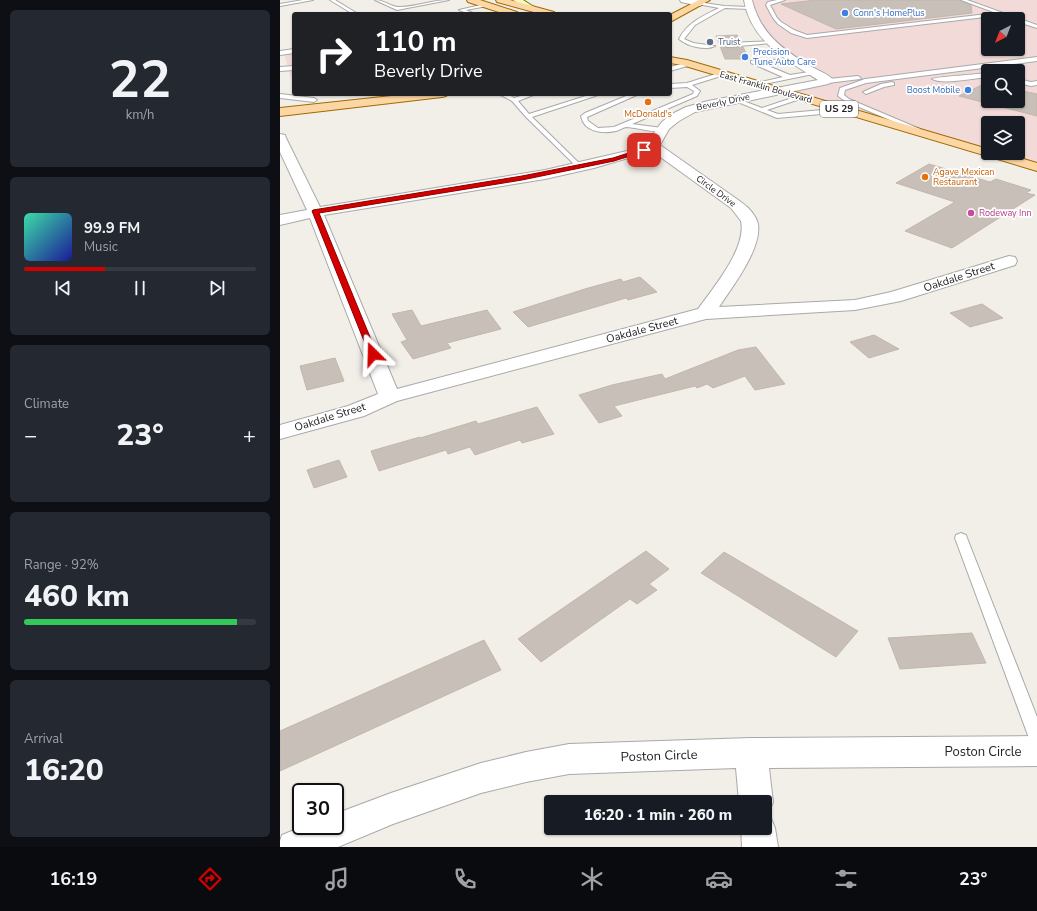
<!DOCTYPE html>
<meta charset="utf-8">
<style>
:root{--surface:#171b24;--page:#242831;--text:#f1f3f6;--muted:#9ea1a6;--line:#363941;--accent:#d40000}
body{margin:0;font-family:"Nunito Sans",sans-serif;background:var(--page);color:var(--text);height:100vh;display:flex;flex-direction:column;font-size:15px;white-space:nowrap}
*{box-sizing:border-box;margin:0}
p{font-size:13px;color:var(--muted)}
.icon{flex:none;width:22px;height:22px;fill:none;stroke:currentColor;stroke-width:2;stroke-linecap:round;stroke-linejoin:round}
.map{position:relative;flex:1;overflow:hidden}
.side{display:flex;flex-direction:column;gap:10px;padding:10px;background:#0d0f14;width:280px}
.side>*{flex:none}
.hud{position:absolute;left:12px;top:12px;width:380px;height:84px;border-radius:4px;box-shadow:0 1px 3px #0004;background:#202124;color:#fff;overflow:hidden}
.needle{width:26px;rotate:222deg}
.buttons{position:absolute;left:701px;top:12px;display:grid;gap:8px}
.buttons a{display:grid;place-items:center;width:44px;height:44px;border-radius:4px;background:var(--surface);box-shadow:0 1px 3px #0004;font-size:20px}
.speed{position:absolute;left:12px;top:783px;display:flex;gap:8px;font-size:20px;font-weight:700;text-align:center}
.speed>*{display:grid;place-content:center;width:52px;height:52px;border-radius:50%;background:var(--surface);box-shadow:0 1px 3px #0004;line-height:1}
.speed .limit{border:2px solid #111;border-radius:6px;background:#fff;color:#111}
.pin{position:absolute;display:grid;place-items:center;width:34px;height:34px;color:#fff;margin:-17px;border-radius:8px;box-shadow:0 2px 6px #0006}
.me{position:absolute;width:44px;margin:-22px;rotate:338deg;stroke-linejoin:round;filter:drop-shadow(0 0 3px #0008)}
.turn{display:flex;align-items:center;gap:14px;height:84px;padding:0 16px;font-size:18px}
.turn .icon{width:52px;height:52px;stroke-width:2.5}
.turn b{display:block;font-size:28px;line-height:34px}
.big{font-size:30px;font-weight:800;line-height:1.1}
.side .card{flex:1;display:flex;flex-direction:column;justify-content:center;gap:6px;min-width:0;padding:0 14px;border-radius:6px;background:var(--page)}
.side .dial{align-items:center;gap:0}
.dial b{font-size:52px;line-height:1}
.song{display:flex;align-items:center;gap:12px}
.cover{width:48px;height:48px;border-radius:6px;background:linear-gradient(135deg,hsl(160 70% 55%),hsl(240 70% 35%))}
.played{height:4px;border-radius:2px;background:linear-gradient(90deg,var(--accent) 35%,var(--line) 35%)}
.keys{display:flex;justify-content:space-around;direction:ltr}
.heat{display:flex;justify-content:space-between;align-items:center;font-size:22px;direction:ltr}
.charge{height:6px;border-radius:3px;background:linear-gradient(90deg,#34c759 92%,var(--line) 0)}
.trip{position:absolute;left:264px;top:795px;width:228px;height:40px;border-radius:4px;background:var(--surface);box-shadow:0 1px 3px #0004;font-weight:800;line-height:40px;text-align:center}
.dock{display:flex;height:64px;justify-content:space-around;align-items:center;background:#090b0e;color:var(--muted)}
.dock .icon{width:28px;height:28px}
.dock .current{color:var(--accent)}
.dock b{font-size:18px;color:var(--text)}
main{display:flex;flex:1;min-height:0}
.map>svg:first-child{display:block}
.commercial{fill:#f2dad9;fill-rule:evenodd}
.building{fill:#c7bfb8;stroke:#c4b6ab}
.lines{fill:none;stroke-linecap:round;stroke-linejoin:round}
.lane-casing{stroke:#a9a9a9;stroke-width:2}
.street-casing{stroke:#a9a9a9;stroke-width:2}
.secondary-casing{stroke:#707d05;stroke-width:2}
.primary-casing{stroke:#a06b00;stroke-width:2}
.lane{fill:#fff;fill-rule:evenodd}
.street{fill:#fff;fill-rule:evenodd}
.secondary{fill:#f7fabf;fill-rule:evenodd}
.primary{fill:#fcd6a4;fill-rule:evenodd}
.route{fill:#d40000;stroke:#8a0000}
.shop-dot{fill:#3f7fe0;stroke:#fff;stroke-width:1.5}
.service-dot{fill:#5c6f8a;stroke:#fff;stroke-width:1.5}
.food-dot{fill:#e8710a;stroke:#fff;stroke-width:1.5}
.hotel-dot{fill:#d1479c;stroke:#fff;stroke-width:1.5}
.labels{text-anchor:middle;dominant-baseline:central;stroke-width:3.5;stroke-linejoin:round;paint-order:stroke}
.far-shop-label{font-size:9px;fill:#366cbe;stroke:#fff;text-anchor:start}
.far-service-label{font-size:9px;fill:#4e5e75;stroke:#fff;text-anchor:start}
.far-street-label{font-size:9px;fill:#222;stroke:#fff}
.far-food-label{font-size:9px;fill:#c56008;stroke:#fff}
.far-hotel-label{font-size:9px;fill:#b23c85;stroke:#fff;text-anchor:start}
.shield{fill:#fff;stroke:#646464;stroke-width:1}
.shield-label{font-size:10px;font-weight:bold;fill:#222}
.street-label{font-size:11px;fill:#222;stroke:#fff}
.near-street-label{font-size:13px;fill:#222;stroke:#fff}
</style>
<main>
<section class="side">
<div class="card dial"><b>22</b><p>km/h</p></div>
<div class="card">
<div class="song"><i class="cover"></i><div><b>99.9 FM</b><p>Music</p></div></div>
<div class="played"></div>
<div class="keys"><svg class="icon" aria-label="previous" viewBox="0 0 24 24"><path d="M18 5L8 12l10 7zM5 5v14"/></svg><svg class="icon" aria-label="pause" viewBox="0 0 24 24"><path d="M8 5v14M16 5v14"/></svg><svg class="icon" aria-label="next" viewBox="0 0 24 24"><path d="M6 5l10 7-10 7zM19 5v14"/></svg></div>
</div>
<div class="card"><p>Climate</p>
<div class="heat"><a>−</a><b class="big">23°</b><a>+</a></div>
</div>
<div class="card"><p>Range · 92%</p><b class="big">460 km</b><div class="charge"></div></div>
<div class="card"><p>Arrival</p><b class="big">16:20</b></div>
</section>
<div class="map">
<svg width="757" height="847" viewBox="0 0 757 847">
<rect width="100%" height="100%" fill="#f2efe9"/>
<path class="commercial" d="M468,0H757V167L709,153H738V123H708V153L499,91L547,81L487,38ZM708,19H738V49H708ZM708,71H738V101H708Z
M14,53V88L4,54Z"/>
<path class="building" d="M536,0H680L691,5L692,13L556,29L501,4Z
M457,35L460,41L447,42L443,45L447,48L463,47L469,59H445L436,36Z
M708,82V101H738V90L757,94V116L679,96Z
M649,164L710,182L716,179L751,190L746,193L755,195L672,248L625,231L675,202L616,183Z
M360,277L377,292L348,300L346,298L248,327L233,312L308,288L341,279L343,282Z
M702,304L723,318L690,327L670,313Z
M132,310L141,326L207,310L221,329L167,343L171,348L133,359L121,342L127,340L112,314Z
M594,335L619,349L589,358L570,342Z
M476,347L505,384L475,390L465,376L433,388L427,384L417,388L415,386L334,406L342,416L319,423L299,395L332,385L382,374L385,379L458,350Z
M55,358L64,381L27,390L20,366Z
M257,407L274,434L242,443L240,440L195,455L190,447L168,454L166,450L99,471L91,451L140,437V438L196,421L198,424Z
M59,460L67,477L34,488L27,470Z
M366,551L389,569L369,584L377,590L357,604L350,599L261,662L238,639Z
M444,552L578,631L556,657L421,573Z
M692,633L706,663L620,669L608,638Z
M204,640L221,670L0,771V731Z"/>
<g class="lines">
<defs>
<path id="lane" d="M23,0H33L0,6V4Z
M50,0H55L78,14H73Z
M95,0C104,0 111,7 119,7C136,7 152,0 169,0L117,10Z
M497,0H505L490,5L497,18L501,22L514,30L527,35L716,13L681,0H687L757,25V28L738,22V19H732L722,15L527,38L511,33L498,24L493,18L486,5L488,2Z
M418,2L444,6L469,7L471,8L469,9L445,8L415,25L404,39L413,43L435,46C425,51 407,46 399,39C408,22 423,16 439,8L418,4Z
M205,4L207,6L186,10L195,14H189L179,10Z
M493,41L491,43L447,47L444,45L447,43Z
M14,49V53L0,55V51Z
M757,57V61L586,83L565,90L564,95L569,99L640,129V131L638,132L565,101L558,96L560,88L585,79Z
M514,59L516,60V62L481,63L510,75L535,71L538,73L475,86L472,84L503,77L471,63V61Z
M409,62L412,64L411,65L390,71V67Z
M14,66V70L0,71V67Z
M442,72L445,74L444,75L412,85L420,91L417,96L352,124L382,128L385,130L384,131C373,133 359,128 347,127C343,127 340,130 336,131C322,134 304,132 301,116L305,113L351,94H359L307,117L308,121L318,128L334,127L413,94L414,91L407,87L390,88V84L407,83Z
M708,73V77C695,78 662,85 652,79C655,77 700,74 708,73Z
M578,76L581,78L580,79L548,83L545,81L548,79Z
M738,79L751,82L757,81V85L751,86L738,83Z
M612,82L614,83V85L604,87L586,94L583,92L601,84Z
M0,94L34,98L37,100L34,102L0,98Z
M219,94H227L234,98L247,94H256L238,101L249,114L312,94H321L252,117L302,166V168H298L246,117L232,101Z
M521,95L523,96V98L487,110L498,114L564,108L567,110L564,112L497,118L453,100L458,99L482,108Z
M681,533L686,535L687,538L757,717V745L751,743L749,738L675,538L676,535Z"/>
<path id="street" d="M400,0H418L424,3L420,6L401,2Z
M464,0H472C480,33 502,49 530,66C537,70 549,74 554,81L548,84L415,112L399,121L389,129L380,145L461,202C468,207 476,215 478,224C482,249 452,287 439,307L575,300L611,292L729,256L735,257L737,261L735,265L621,301L575,310L426,319L117,401L84,416L0,439V425L68,406L98,394L30,218L0,225V215L27,210L0,152V134L5,135L6,138L40,207L265,170L347,151L367,143L381,123L390,115L406,107L428,101L538,80C505,59 471,41 464,0ZM372,151L451,208L461,221C467,248 433,288 418,309L117,389L44,215L265,179L314,168Z
M757,736V766L489,768L493,802L488,813L486,814L490,816L495,828L498,847H462L461,828H485V802H459L456,768L289,774L246,782L201,793L113,824L58,847H0V841L2,835L24,826H55V814L111,793L201,763L246,752L289,744L471,738Z"/>
<path id="secondary" d="M233,0H243L254,7L253,9H247Z"/>
<path id="primary" d="M187,0H200L237,12L239,14H225L188,2Z
M216,0H230L274,12L276,14H261L217,2Z
M419,0H430L390,22V15Z
M390,57L407,60L708,149V153H724L757,163V171L402,65L390,63Z
M130,94H168L166,96L162,97L0,116V108Z"/>
</defs>
<use href="#lane" class="lane-casing"/>
<use href="#street" class="street-casing"/>
<use href="#secondary" class="secondary-casing"/>
<use href="#primary" class="primary-casing"/>
<use href="#lane" class="lane"/>
<use href="#street" class="street"/>
<use href="#secondary" class="secondary"/>
<use href="#primary" class="primary"/>
</g>
<path class="route" d="M364,148H366V151L334,161L242,180L39,213L97,354L96,356H90L32,211L33,210L242,176L333,158Z"/>
<g class="shop-dot">
<circle cx="565" cy="13" r="4"/>
<circle cx="465" cy="57" r="4"/>
<circle cx="688" cy="90" r="4"/>
</g>
<circle class="service-dot" cx="430" cy="42" r="4"/>
<g class="food-dot">
<circle cx="368" cy="102" r="4"/>
<circle cx="645" cy="177" r="4"/>
</g>
<circle class="hotel-dot" cx="691" cy="213" r="4"/>
<g class="labels">
<g class="far-shop-label">
<text x="573" y="13">Conn's HomePlus</text>
<text x="473" y="52">Precision<tspan x="473" dy="10">Tune Auto Care</tspan></text>
<text x="680" y="90" text-anchor="end">Boost Mobile</text>
</g>
<g class="far-service-label">
<text x="438" y="42">Truist</text>
</g>
<g class="far-street-label">
<text transform="translate(486 87) rotate(16)">East Franklin Boulevard</text>
<text transform="translate(443 102) rotate(-12)">Beverly Drive</text>
<text transform="translate(436 191) rotate(36)">Circle Drive</text>
</g>
<g class="far-food-label">
<text x="368" y="114">McDonald's</text>
<text x="653" y="172" text-anchor="start">Agave Mexican<tspan x="653" dy="10">Restaurant</tspan></text>
</g>
<g class="far-hotel-label">
<text x="699" y="213">Rodeway Inn</text>
</g>
<rect class="shield" x="540" y="101" width="38" height="16" rx="3"/>
<g class="shield-label">
<text x="559" y="109">US 29</text>
</g>
<g class="street-label">
<text transform="translate(679 277) rotate(-18)">Oakdale Street</text>
<text transform="translate(362 330) rotate(-15)">Oakdale Street</text>
<text transform="translate(50 417) rotate(-17)">Oakdale Street</text>
</g>
<g class="near-street-label">
<text x="703" y="752">Poston Circle</text>
<text transform="translate(379 756) rotate(-2)">Poston Circle</text>
</g>
</g>
</svg>
<div class="buttons">
<a><svg class="needle" viewBox="-14 -14 28 28"><path d="M0-13l5 13h-10z" fill="#e53935"/><path d="M0 13l5-13h-10z" fill="#9ea1a6"/></svg></a>
<a><svg class="icon" aria-label="search" viewBox="0 0 24 24"><circle cx="10" cy="10" r="6"/><path d="M15 15l6 6"/></svg></a>
<a><svg class="icon" aria-label="layers" viewBox="0 0 24 24"><path d="M12 4l9 5-9 5-9-5zM3 14l9 5 9-5"/></svg></a>
</div>
<div class="speed"><div class="limit">30</div></div>
<div class="pin" style="left:364px;top:150px;background:#d93025"><svg class="icon" aria-label="arrive" viewBox="0 0 24 24"><path d="M6 21V4h12l-3 4 3 4H6"/></svg></div>
<svg class="me" style="left:93px;top:354px" viewBox="-20 -20 40 40"><path d="M0-17L14 15 0 8-14 15z" fill="#d40000" stroke="#fff" stroke-width="4"/></svg>
<div class="trip">16:20 · 1 min · 260 m</div>
<div class="hud">
<div class="turn"><svg class="icon" aria-label="right" viewBox="0 0 24 24"><path d="M7 20v-9h11M14 6l5 5-5 5"/></svg><div><b>110 m</b>Beverly Drive</div></div>
</div>
</div>
</main>
<nav class="dock">
<b>16:19</b>
<svg class="icon current" aria-label="directions" viewBox="0 0 24 24"><path d="M12 3l9 9-9 9-9-9zM9 14v-3h6M13 9l2 2-2 2"/></svg>
<svg class="icon" aria-label="music" viewBox="0 0 24 24"><path d="M9 18V5l10-2v13"/><circle cx="6" cy="18" r="3"/><circle cx="16" cy="16" r="3"/></svg>
<svg class="icon" aria-label="phone" viewBox="0 0 24 24"><path d="M5 4h4l2 5-3 2q2 4 5 5l2-3 5 2v4C11 20 4 13 5 4z"/></svg>
<svg class="icon" aria-label="climate" viewBox="0 0 24 24"><path d="M12 3v18M4 7l16 10M4 17L20 7"/></svg>
<svg class="icon" aria-label="car" viewBox="0 0 24 24"><path d="M5 17H2v-5l4-1 3-4h7l3 4 3 1v5h-3M9 17h6M6 11h13"/><circle cx="7" cy="17" r="2"/><circle cx="17" cy="17" r="2"/></svg>
<svg class="icon" aria-label="filters" viewBox="0 0 24 24"><path d="M4 7h16M4 17h16"/><circle cx="9" cy="7" r="2"/><circle cx="15" cy="17" r="2"/></svg>
<b>23°</b>
</nav>
